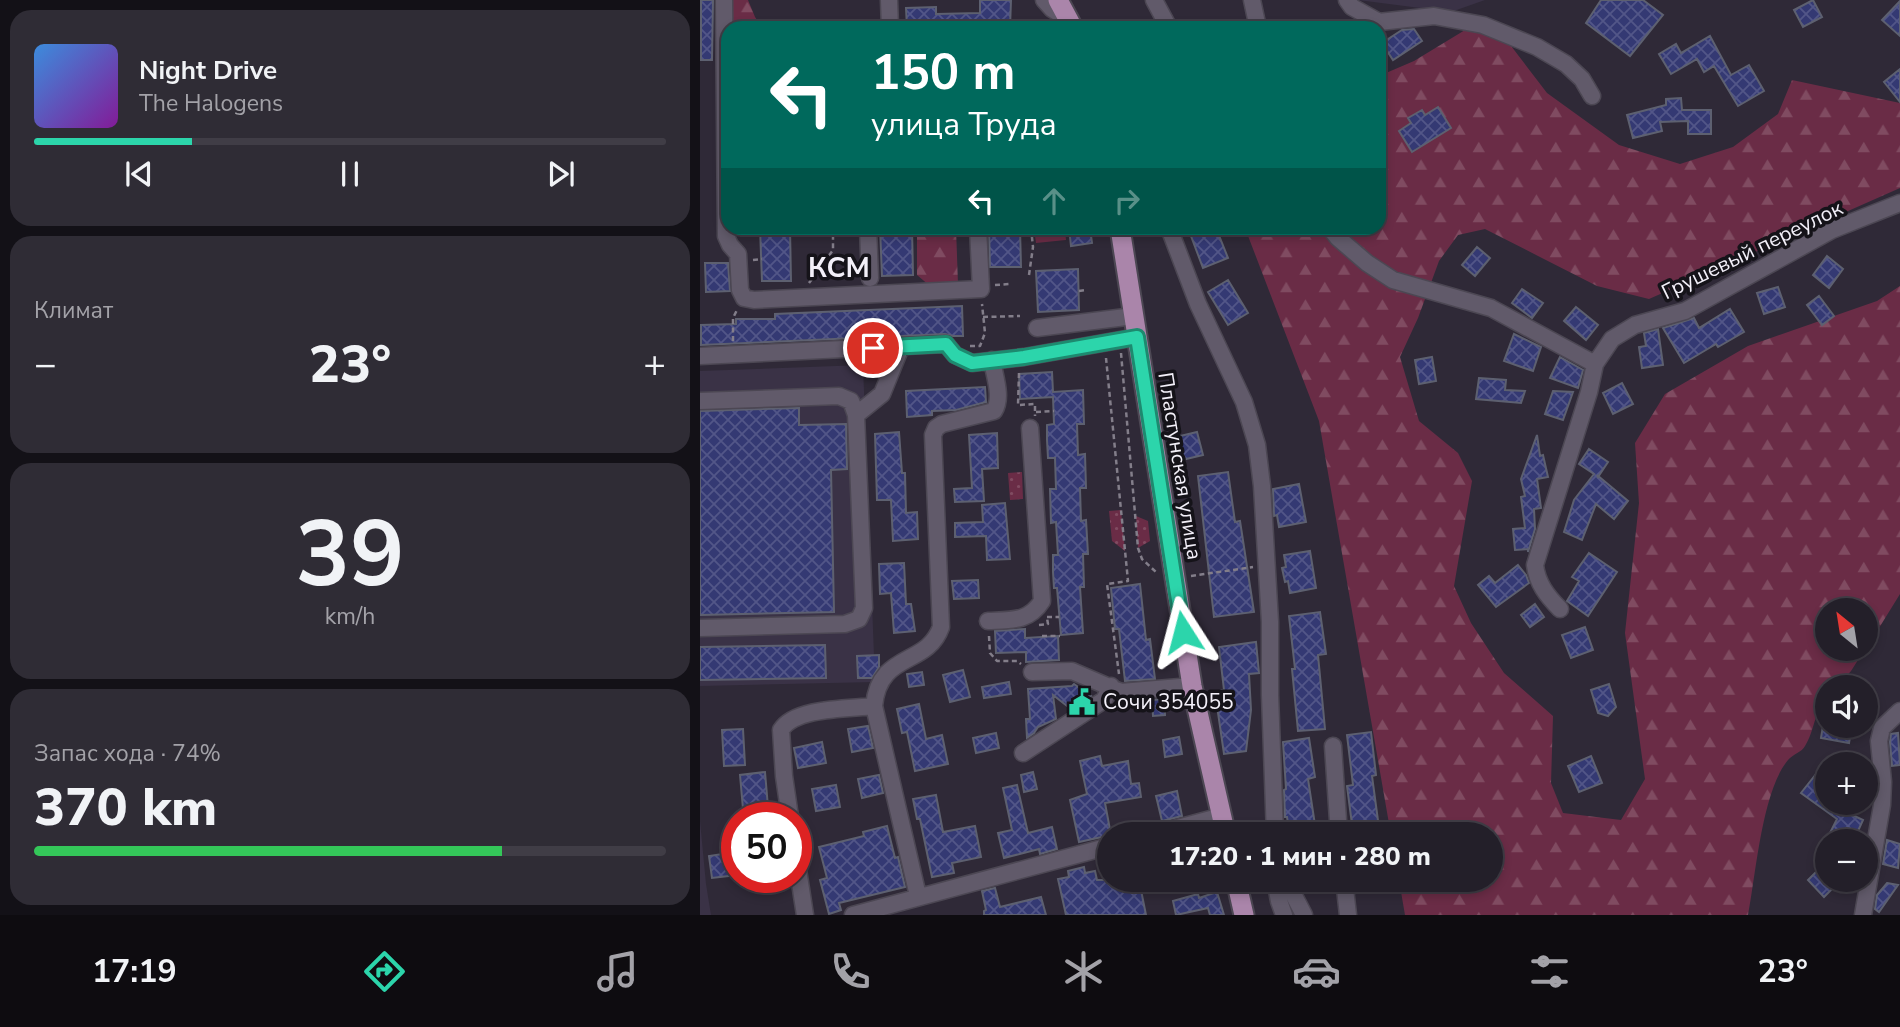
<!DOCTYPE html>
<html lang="ru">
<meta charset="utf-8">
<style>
:root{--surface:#231f29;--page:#2f2c35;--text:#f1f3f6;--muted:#a3a2a8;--line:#403d46;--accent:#2cd5ab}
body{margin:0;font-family:"Nunito Sans",sans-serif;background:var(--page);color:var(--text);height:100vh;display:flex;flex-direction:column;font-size:26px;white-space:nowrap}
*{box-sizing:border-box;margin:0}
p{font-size:23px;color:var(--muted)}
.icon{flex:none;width:38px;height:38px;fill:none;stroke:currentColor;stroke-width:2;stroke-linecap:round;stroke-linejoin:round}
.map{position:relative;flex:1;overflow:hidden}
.sheet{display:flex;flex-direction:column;gap:10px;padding:10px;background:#131117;width:700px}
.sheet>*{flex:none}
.top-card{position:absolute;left:21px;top:21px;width:665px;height:214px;border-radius:21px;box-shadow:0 4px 10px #0003,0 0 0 2px var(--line);background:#00695c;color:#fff;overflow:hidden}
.needle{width:46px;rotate:330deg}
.controls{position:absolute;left:1115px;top:598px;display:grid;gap:14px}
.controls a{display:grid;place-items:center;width:63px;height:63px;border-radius:50%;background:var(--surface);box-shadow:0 4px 10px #0003,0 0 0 2px var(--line);font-size:35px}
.speed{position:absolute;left:21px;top:802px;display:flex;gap:14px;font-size:35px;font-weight:700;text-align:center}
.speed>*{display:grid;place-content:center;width:91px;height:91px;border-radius:50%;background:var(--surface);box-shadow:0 4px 10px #0003,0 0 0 2px var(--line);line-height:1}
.speed .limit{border:10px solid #d22;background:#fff;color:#111}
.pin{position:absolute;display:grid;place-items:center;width:60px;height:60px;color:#fff;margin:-30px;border:4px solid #fff;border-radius:50%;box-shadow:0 2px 7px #0007}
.me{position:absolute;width:77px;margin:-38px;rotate:351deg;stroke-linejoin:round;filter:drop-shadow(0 0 5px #0008)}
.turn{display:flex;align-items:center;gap:24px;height:147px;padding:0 35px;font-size:32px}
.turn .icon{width:91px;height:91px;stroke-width:2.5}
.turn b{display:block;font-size:49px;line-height:60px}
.lanes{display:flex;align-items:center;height:66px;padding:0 35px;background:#0003;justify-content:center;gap:35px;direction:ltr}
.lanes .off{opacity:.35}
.big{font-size:52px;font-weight:800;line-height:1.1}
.sheet .card{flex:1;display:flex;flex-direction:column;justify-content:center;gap:10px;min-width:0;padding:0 24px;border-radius:21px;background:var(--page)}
.sheet .dial{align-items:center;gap:0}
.dial b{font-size:91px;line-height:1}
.song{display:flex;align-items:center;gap:21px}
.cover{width:84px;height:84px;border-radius:10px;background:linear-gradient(135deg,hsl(210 70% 55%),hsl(290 70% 35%))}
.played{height:7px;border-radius:4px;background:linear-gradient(90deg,var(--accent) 25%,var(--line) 25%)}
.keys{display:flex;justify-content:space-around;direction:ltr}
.heat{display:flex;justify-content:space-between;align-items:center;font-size:38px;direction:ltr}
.charge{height:10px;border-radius:5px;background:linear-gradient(90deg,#34c759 74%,var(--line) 0)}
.trip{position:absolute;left:397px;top:822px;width:406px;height:70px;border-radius:35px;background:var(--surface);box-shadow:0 4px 10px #0003,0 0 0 2px var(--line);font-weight:800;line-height:70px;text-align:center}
.tab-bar{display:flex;height:112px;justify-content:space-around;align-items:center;background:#0e0c10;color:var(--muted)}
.tab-bar .icon{width:49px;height:49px}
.tab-bar .current{color:var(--accent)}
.tab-bar b{font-size:32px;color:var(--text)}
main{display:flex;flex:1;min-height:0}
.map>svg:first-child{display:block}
.built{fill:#3a3246}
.green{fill:#6a2c46}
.forest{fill:url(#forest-firs)}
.park{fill:url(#park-dots)}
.building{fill:url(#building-cross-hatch);stroke:#5d6070;stroke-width:2}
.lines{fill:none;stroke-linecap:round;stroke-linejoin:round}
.minor-casing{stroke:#4c4753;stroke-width:19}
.major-casing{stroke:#4c4753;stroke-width:23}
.path{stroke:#837e8a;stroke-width:2.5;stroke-dasharray:5 3.5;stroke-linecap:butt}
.minor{stroke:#615a6a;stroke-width:16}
.major{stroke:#aa85aa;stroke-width:19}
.route-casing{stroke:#1d8a6f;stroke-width:18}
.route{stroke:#2cd5ab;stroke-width:12}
.labels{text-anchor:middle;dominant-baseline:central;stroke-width:7;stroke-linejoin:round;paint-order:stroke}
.street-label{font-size:21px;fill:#f3f0f9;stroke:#151319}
.poi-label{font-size:21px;fill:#f3f0f9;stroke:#151319;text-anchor:start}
.district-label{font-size:28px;font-weight:bold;fill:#f3f0f9;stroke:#151319}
</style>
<main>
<section class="sheet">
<div class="card">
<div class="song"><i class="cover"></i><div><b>Night Drive</b><p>The Halogens</p></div></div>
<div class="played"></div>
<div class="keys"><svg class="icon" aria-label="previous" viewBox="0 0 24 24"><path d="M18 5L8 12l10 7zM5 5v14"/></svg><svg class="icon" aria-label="pause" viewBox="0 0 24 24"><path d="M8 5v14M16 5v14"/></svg><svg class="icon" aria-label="next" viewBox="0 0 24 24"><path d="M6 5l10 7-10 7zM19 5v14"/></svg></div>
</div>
<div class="card"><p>Климат</p>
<div class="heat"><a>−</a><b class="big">23°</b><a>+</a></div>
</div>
<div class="card dial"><b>39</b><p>km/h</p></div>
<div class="card"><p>Запас хода · 74%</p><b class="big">370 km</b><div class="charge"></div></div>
</section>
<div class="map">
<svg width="1200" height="915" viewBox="0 0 1200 915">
<defs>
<pattern id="forest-firs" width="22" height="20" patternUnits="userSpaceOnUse" patternTransform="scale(1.75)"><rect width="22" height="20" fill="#6a2c46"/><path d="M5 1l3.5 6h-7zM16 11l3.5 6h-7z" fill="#804b61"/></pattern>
<pattern id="park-dots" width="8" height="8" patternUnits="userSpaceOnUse" patternTransform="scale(1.75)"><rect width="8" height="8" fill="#6a2c46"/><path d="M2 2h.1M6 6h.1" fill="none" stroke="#804b61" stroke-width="1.8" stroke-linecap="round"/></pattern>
<pattern id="building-cross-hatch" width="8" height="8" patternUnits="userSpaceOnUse" patternTransform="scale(1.75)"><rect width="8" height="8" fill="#343973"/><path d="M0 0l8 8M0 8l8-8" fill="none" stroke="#525688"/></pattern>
</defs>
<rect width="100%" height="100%" fill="#2f2937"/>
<path class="built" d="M658,0H785L751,12Z
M163,365L175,682L0,686V371Z
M0,821L6,884L11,915H0Z"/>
<path class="green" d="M334,228H365L366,240L336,243Z"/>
<path class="forest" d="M29,0H48L55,17L62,28H31Z
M770,27L805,38L847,93L919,145L980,164L1033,147L1078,114L1092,80L1200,103V188L949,299L897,286L785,229L758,235L739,261L718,318L700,357L719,421L758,453L772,481L754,586L771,623L804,673L853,716L851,783L863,813L921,820L945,779L925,633L939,503L935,443L965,394L1048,346L1177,301L1200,286V594L1166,649V611H1127V649H1165L1151,671L1136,688H1127V698C1113,714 1115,730 1105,746C1102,752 1093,754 1088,760C1062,791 1056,874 1048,915H705L699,880H791V835H691L619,421L545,228H679V76L714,61Z
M217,228H256L258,284L230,286L217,275Z"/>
<path class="park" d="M322,472L323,499L310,500L308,473Z
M421,510L425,551L412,541L409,511Z
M436,516L448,521L450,541L438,548Z"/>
<path class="building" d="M1,0H13L12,60H1Z
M280,0H311L310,28H207L206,8L236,7V14L280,13Z
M901,0H943L963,15L930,56L886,23Z
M1113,0L1122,17L1103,27L1094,10Z
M1200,1V36L1182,20Z
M714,29L722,41L693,60L682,43L702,30Z
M1010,36L1031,75L1049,65L1064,91L1038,106L1014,66L1004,72L997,59L971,74L959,54L976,44L981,53Z
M1200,69V102L1184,82Z
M981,98L982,110H1011V134H988V121L960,122L962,131L933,138L927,115L966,105V99Z
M738,107L751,128L712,152L699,131L711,123L708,118L722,110L725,115Z
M60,228H90L91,281H62Z
M180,228H212L213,275L182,276Z
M289,228H320L321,267H290Z
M369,228H390L392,243L371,246Z
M488,228H516L528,258L503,268Z
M777,247L790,258L775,276L762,265Z
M1127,256L1143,269L1129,288L1113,275Z
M5,263H28L30,291L6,292Z
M378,269L379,310L338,312L336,271Z
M528,280L548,313L528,325L508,292Z
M1078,287L1085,307L1064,314L1057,293Z
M822,289L843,303L832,318L812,303Z
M1119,296L1134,316L1122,325L1107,305Z
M262,306L263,336H253L245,334L1,345V325L36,324V319H75V314Z
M876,307L898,325L886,340L864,321Z
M1030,309L1044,332L1018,347L1016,344L984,363L963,328L994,318L999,328Z
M958,329L963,365L942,368L939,347L946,346L944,333Z
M814,334L841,347L833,371L804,361Z
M732,357L736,381L719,384L715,360Z
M860,357L883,370L878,388L850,378Z
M352,372L353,392L383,390L384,424H377L378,455L385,454L386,488H380L381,521L386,520L388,554H383L384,587H380L383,633L361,635L357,588H354L353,572V555H358L356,522L351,523L350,489H356L355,458H348L347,440V425L354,424L353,397L320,399L319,374Z
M779,378L806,380L805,390L825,391L821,403L776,399Z
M922,383L933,404L913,414L903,393Z
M285,387L286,402L256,410L232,411V415L207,417L206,391Z
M853,391L873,392L863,420L845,414Z
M99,408V425L146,424L147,469L131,470L134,612L0,615V411Z
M199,432L202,473H205L206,513L217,512L218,539L193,541L191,500H177L175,434Z
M497,432L503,455L482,460L476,437Z
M297,433L298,468L282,469L284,501L255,502L254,489L272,488L269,435Z
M837,435L840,456L843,455L848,477L837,479L841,508L834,509L835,529L828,552V549L815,550L813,529L825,528L821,497L825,496L821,479Z
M889,449L908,462L898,477L897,475L928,501L914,519L896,504L882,540L864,532L874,500L894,474L879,464Z
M528,472L535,522L540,521L554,612L514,617L498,476Z
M599,484L606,522L579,527L577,515L574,516L573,489Z
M305,503L310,559L287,560L286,536L255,537V523L283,522L282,505Z
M610,551L616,588L590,593L588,581L585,582L582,568L586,567L584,555Z
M889,553L917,572L888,616L867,601L879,581L872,577Z
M204,563L206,604H211L215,631L194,633L191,593L180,594L179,564Z
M818,565L826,575L829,583L796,607L778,585L789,576L795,583Z
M278,580L279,598L254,599L252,581Z
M440,584L446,640L450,639L455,679L425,681L419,629H415L411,588Z
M835,604L844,617L830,627L821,615Z
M620,612L626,654L618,655L625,729L598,731L592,669H595L589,616Z
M885,627L893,650L871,658L862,635Z
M325,629V638L358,636L359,660L326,662V652L296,653L295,631Z
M556,642L559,673L549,674L551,710L546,751L524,754L515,692L524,690L519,647Z
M125,645L126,678L0,680V647Z
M179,655V667L172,678H158L157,656Z
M263,670L270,697L250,702L243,675Z
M222,672L224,685L209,687L207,674Z
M309,682L311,694L284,698L282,687Z
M374,684L391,696L371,709L353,695L356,719L338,727L334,733L327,738L326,719H330L328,689L372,686Z
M909,684L916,707L908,716L898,713L891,690Z
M464,699L465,715L453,716L452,700Z
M219,704L226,739L242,735L248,764L215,771L207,732L202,733L197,709Z
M168,726L173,748L152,752L148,729Z
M1123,726H1146L1145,731L1151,732L1149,743L1121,738Z
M43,729L45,765L24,766L22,730Z
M671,732L676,775L672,776L679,828L653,832L647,786L653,785L647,735Z
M296,733L299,748L276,753L273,738Z
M1198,733L1200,765L1192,766L1190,742L1191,734Z
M479,737L482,754L465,757L463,740Z
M609,738L615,777L608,779L615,825L589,829L587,817H585L584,790L586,789L583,742Z
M122,742L126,763L98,768L94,748Z
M400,756L402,766L428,761L431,784L439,783L441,797L405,803L411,835L379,842L370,800L387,794L380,761Z
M891,756L902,783L879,792L868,766Z
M65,772L68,807L43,809L40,775Z
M333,772L337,789L324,792L321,775Z
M1116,774L1127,782V803L1163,820L1153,842H1145L1129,835L1137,819L1101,793Z
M179,775L183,793L162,798L158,779Z
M136,785L140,807L116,811L112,789Z
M317,785L328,833L352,827L357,849L340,854L339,849L304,858L298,833L312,830L303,788Z
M477,791L482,816L462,821L456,796Z
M236,795L243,832L275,826L281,857L252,863L254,873L232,877L220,819H217L213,799Z
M187,826L195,858L198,857L205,887L139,903L141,910L129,914L120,880L127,878L119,847L164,836L163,832Z
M1187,840L1200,844L1198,868L1183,864Z
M36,852L37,875L12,878L9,856Z
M1127,861V880H1141L1124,897L1108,880Z
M384,867L385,873L395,871L397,880H439L446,915H366L358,879L369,877L368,871Z
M655,880H689V884L656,893Z
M1187,883L1198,885L1179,912L1175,909L1177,895Z
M295,888L300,907L341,897L346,915H284V911L286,910L282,891Z
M517,892L524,915H510L508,908L476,915L473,901L498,894L499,898Z"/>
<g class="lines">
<defs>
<path id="minor" d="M24,0L26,236L30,245L38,254L40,290L44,298L54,300L281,289L278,228
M189,0L190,28
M344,0L352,9L368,19
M454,0L469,28
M552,0L558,28
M647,0L652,7L679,22L734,16L783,25L837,47L866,64L882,79L892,96
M168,228L170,278
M469,228L498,304L544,402L557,445L562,486L570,622V695L575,835
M630,228L638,238L667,263L693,280L791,308L895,364
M337,328L434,316
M0,356L246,344L255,355L272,363L324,357L437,337
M0,401L139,396L151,401L156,415L164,608L159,619L145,624L0,628
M156,415L182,394L201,347
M860,609C847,596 837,583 835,565L889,392L895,364L912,339L935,325L985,311L1132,230L1200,203
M288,621C311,620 329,622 342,601L330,428
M332,672L372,671L421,692L492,686
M633,746L639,835
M323,753L404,700L411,686
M90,817L84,776L81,730C95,707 149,709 174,706
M452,835L522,816
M96,857L105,915
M575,880L579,901L584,915
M586,880L604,915
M644,880L648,915
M218,896L174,706C179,651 227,667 241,627L233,435L236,428L242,424L294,411C303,397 294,375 292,360
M153,915L410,846
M1163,915L1182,805L1183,782L1179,741L1182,728L1200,711"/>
<path id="major" d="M358,0L373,28
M420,228L492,686L526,835
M536,880L544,915"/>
</defs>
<use href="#minor" class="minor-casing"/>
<use href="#major" class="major-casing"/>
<path class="path" d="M40,235H60
M53,260L62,259
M329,275L333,247L331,228
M109,283L133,250V228
M295,285L309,284
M379,291L386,290
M283,317L320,316
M33,341V318L37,310
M270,346H280L285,333L282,304
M421,353L438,548L442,559L457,573
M406,358L428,581L407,584L419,674
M319,373L318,405L335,404V416
M336,412L354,411
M491,576L553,567
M347,617H359
M339,625L348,624L347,618
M289,636L290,653L297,661H317L321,664
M342,636H360"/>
<use href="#minor" class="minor"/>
<use href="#major" class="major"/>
</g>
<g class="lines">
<defs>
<path id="route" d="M173,348L246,344L255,355L272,363L324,357L437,337L483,632"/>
</defs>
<use href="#route" class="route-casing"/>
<use href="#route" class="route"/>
</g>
<defs>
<symbol id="civic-bare" viewBox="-9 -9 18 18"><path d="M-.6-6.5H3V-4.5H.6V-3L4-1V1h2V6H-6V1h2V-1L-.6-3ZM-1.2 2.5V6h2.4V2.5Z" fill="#2cd5ab" stroke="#151319" stroke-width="2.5" paint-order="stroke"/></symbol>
</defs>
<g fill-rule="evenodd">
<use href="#civic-bare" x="363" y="683" width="38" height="38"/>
</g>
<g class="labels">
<g class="street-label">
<text transform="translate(1052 250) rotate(-26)">Грушевый переулок</text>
<text transform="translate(480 466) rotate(81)">Пластунская улица</text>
</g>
<g class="poi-label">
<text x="403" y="702">Сочи 354055</text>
</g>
<g class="district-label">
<text x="139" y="268">КСМ</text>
</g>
</g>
</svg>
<div class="controls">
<a><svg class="needle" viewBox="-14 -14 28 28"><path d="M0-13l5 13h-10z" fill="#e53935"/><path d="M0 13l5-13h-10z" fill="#a3a2a8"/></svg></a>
<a><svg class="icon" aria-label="sound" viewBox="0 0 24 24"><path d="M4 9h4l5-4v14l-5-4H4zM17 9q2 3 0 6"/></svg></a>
<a>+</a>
<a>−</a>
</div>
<div class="speed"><div class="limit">50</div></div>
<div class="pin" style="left:173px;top:348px;background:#d93025"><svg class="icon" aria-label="arrive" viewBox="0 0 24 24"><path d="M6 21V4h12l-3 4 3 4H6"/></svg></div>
<svg class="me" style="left:483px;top:632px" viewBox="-20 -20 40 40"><path d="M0-17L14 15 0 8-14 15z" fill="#2cd5ab" stroke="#fff" stroke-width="4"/></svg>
<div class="trip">17:20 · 1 мин · 280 m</div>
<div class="top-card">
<div class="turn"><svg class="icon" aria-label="left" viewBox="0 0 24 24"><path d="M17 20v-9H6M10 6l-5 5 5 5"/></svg><div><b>150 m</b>улица Труда</div></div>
<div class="lanes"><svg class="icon" aria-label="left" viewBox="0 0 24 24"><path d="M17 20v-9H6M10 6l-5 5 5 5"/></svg><svg class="icon off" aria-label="ahead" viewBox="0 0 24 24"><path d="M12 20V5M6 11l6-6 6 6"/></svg><svg class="icon off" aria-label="right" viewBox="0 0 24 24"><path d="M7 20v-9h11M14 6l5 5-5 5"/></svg></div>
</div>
</div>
</main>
<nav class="tab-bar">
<b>17:19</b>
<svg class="icon current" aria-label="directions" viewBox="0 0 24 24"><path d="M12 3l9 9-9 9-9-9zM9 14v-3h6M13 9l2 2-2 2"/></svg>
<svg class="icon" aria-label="music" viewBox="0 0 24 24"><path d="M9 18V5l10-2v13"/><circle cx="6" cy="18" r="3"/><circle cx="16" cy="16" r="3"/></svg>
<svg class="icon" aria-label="phone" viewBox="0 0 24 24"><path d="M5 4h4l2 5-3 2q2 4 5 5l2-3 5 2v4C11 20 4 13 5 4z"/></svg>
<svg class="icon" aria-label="climate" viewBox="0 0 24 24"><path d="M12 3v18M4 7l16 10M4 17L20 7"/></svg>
<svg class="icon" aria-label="car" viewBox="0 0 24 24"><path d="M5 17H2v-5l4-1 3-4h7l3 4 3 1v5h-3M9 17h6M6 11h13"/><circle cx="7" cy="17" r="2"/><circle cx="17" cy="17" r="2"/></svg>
<svg class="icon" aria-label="filters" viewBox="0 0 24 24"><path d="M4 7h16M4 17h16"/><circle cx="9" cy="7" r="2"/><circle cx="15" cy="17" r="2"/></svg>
<b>23°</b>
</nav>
